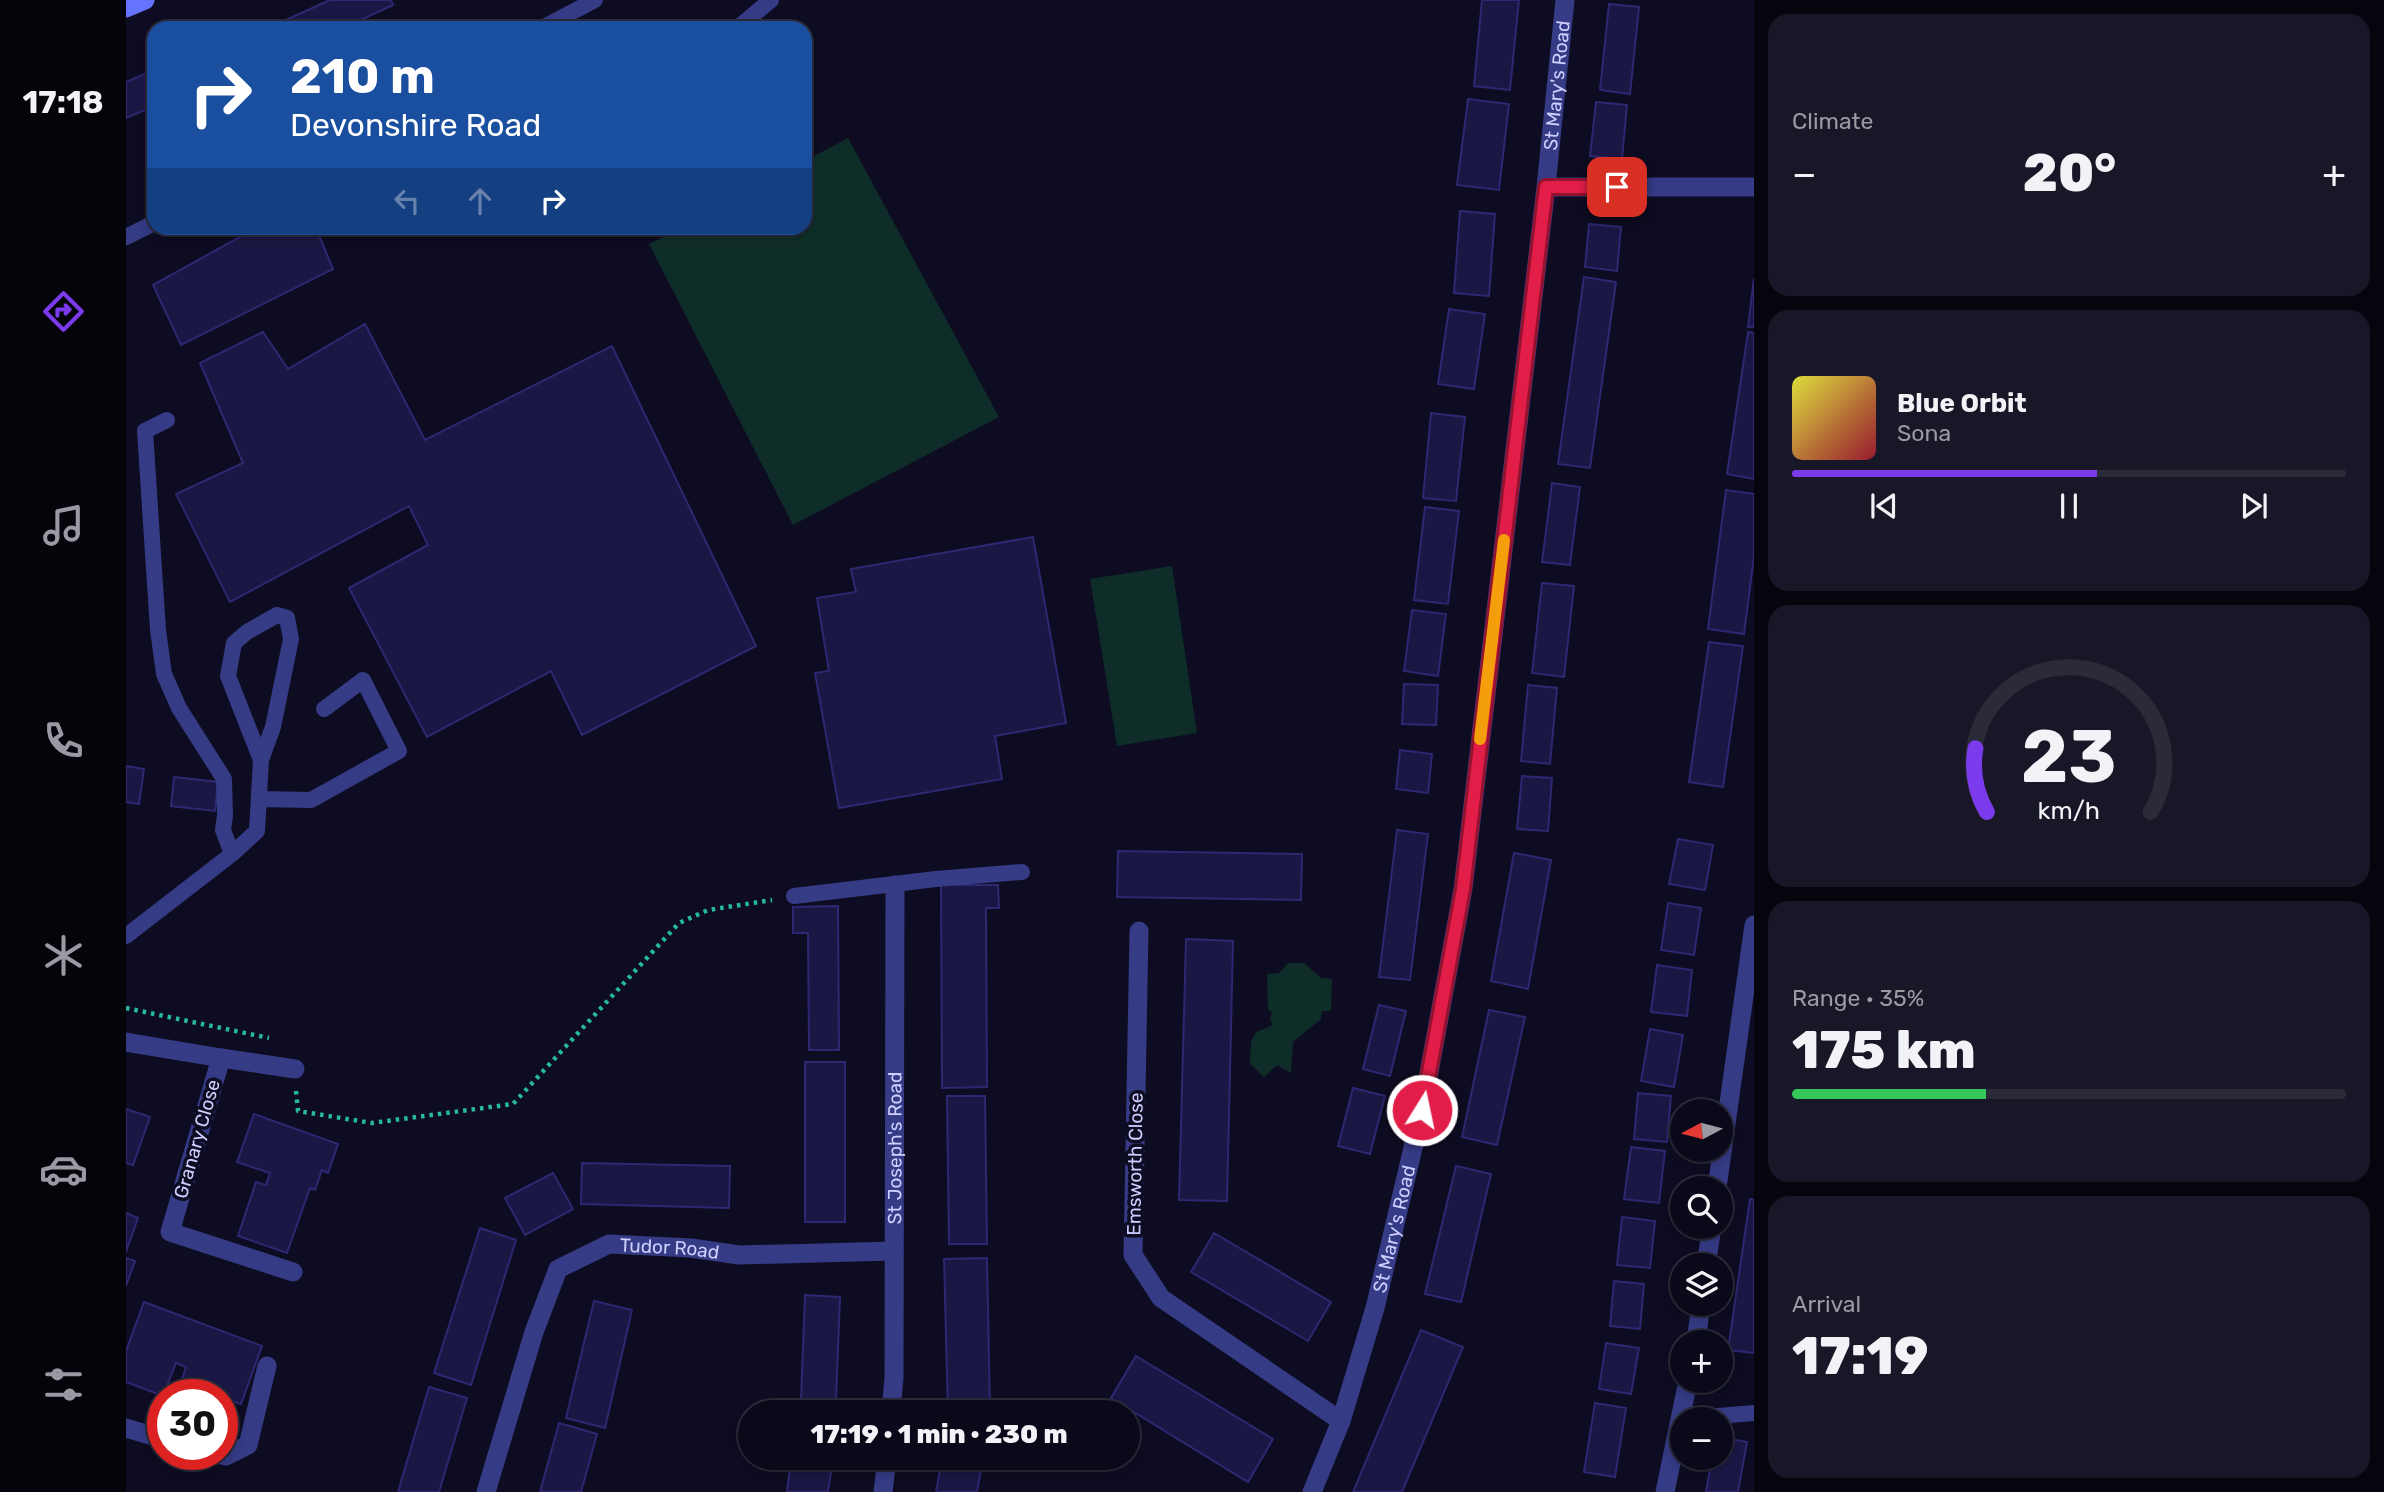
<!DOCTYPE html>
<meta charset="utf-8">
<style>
:root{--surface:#0a091a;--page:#181727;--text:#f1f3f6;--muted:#999aa2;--line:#2a2a39;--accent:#7c3aed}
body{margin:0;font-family:Rubik,sans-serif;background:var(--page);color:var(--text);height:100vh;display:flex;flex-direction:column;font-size:26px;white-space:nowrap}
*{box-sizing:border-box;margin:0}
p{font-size:23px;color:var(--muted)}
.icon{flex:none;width:38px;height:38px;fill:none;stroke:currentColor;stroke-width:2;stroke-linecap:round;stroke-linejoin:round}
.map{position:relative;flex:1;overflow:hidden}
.details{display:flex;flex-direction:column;gap:14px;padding:14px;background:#06050e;width:630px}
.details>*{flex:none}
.banner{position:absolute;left:21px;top:21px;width:665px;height:214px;border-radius:21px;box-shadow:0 4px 10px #0003,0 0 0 2px var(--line);background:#1a4fa0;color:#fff;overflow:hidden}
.needle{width:46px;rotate:263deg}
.tools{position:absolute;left:1544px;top:1099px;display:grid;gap:14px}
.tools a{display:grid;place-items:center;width:63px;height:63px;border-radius:50%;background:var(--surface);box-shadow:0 4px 10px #0003,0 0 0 2px var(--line);font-size:35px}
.speed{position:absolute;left:21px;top:1379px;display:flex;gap:14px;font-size:35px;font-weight:700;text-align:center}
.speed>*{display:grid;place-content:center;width:91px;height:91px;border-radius:50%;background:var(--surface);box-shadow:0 4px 10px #0003,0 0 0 2px var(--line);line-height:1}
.speed .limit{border:10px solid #d22;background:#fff;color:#111}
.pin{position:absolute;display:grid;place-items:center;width:60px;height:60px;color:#fff;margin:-30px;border-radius:14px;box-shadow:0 4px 10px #0006}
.me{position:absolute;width:77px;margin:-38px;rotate:10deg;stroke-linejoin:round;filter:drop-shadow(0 0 5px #0008)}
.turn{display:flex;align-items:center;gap:24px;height:147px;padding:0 28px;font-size:32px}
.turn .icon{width:91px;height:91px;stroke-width:2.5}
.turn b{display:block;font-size:49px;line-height:60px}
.lanes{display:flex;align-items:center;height:66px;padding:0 28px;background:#0003;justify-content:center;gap:35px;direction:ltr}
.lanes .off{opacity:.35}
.big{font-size:52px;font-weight:800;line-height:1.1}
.details .card{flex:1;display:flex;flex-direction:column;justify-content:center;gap:10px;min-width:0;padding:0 24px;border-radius:21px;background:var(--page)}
.details .dial{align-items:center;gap:0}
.dial svg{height:182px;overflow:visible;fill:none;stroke:var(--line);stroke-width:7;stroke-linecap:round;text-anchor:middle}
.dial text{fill:var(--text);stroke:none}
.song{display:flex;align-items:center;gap:21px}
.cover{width:84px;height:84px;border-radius:10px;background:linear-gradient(135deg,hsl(60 70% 55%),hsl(350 70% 35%))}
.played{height:7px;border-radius:4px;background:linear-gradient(90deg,var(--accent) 55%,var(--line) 55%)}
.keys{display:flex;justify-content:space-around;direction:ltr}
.heat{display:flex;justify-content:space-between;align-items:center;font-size:38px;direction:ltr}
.charge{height:10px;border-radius:5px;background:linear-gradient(90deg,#34c759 35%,var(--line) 0)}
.trip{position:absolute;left:612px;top:1400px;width:402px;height:70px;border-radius:35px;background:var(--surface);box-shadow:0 4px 10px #0003,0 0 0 2px var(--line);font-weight:800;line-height:70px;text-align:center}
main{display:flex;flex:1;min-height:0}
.tab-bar{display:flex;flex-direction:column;width:126px;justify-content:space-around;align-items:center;background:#04040a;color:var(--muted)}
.tab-bar .icon{width:49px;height:49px}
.tab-bar .active{color:var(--accent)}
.tab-bar b{font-size:32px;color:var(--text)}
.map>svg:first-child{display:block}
.green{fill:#0f2d28}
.building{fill:#1b1744;stroke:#2e2872;stroke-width:2}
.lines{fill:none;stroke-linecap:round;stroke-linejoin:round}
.path{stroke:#27b9a0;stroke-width:4.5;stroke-dasharray:3.5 5;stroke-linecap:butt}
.service{stroke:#353b84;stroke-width:16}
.minor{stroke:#353b84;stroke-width:19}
.secondary{stroke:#6573ff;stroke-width:19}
.route-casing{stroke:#92132f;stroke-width:18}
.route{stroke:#e11d48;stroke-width:12}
.slow{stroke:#f59e0b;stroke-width:12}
.labels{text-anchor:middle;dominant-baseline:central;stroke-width:7;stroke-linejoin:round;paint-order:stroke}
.street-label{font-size:19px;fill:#ceceff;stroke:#0d0c22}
</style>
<main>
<nav class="tab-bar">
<b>17:18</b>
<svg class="icon active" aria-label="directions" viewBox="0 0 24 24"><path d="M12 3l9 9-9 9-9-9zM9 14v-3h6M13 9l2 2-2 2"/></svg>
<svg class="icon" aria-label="music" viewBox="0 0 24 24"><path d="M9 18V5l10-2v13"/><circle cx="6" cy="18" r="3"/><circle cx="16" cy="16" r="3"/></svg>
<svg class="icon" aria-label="phone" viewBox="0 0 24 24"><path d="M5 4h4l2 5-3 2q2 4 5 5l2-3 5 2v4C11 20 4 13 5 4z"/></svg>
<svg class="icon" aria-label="climate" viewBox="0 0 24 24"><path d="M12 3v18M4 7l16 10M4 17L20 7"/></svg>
<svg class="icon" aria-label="car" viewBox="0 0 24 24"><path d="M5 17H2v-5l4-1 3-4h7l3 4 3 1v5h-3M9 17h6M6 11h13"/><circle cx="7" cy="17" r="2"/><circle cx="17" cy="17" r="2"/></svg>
<svg class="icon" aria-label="filters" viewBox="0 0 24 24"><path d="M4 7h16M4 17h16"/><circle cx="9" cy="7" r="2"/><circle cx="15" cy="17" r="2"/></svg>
</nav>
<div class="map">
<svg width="1628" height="1492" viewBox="0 0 1628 1492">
<rect width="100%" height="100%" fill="#0d0c22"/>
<path class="green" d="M722,138L873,417L667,525L523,244L554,228H679V161Z
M1046,566L1071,733L991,746L964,579Z
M1162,963H1178L1195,978L1206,979L1205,1011H1196L1195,1019L1167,1042L1165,1073L1151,1065L1138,1077L1124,1063L1125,1042L1130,1032L1147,1025L1144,1019L1146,1013L1142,1009L1141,974L1153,973Z"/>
<path class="building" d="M204,0H265L267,5L217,28H142Z
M1356,0H1393L1384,90L1348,86Z
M1483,4L1513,7L1504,94L1474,90Z
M28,70V106L0,118V82Z
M1342,99L1383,104L1373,190L1331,185Z
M1470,102L1501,105L1496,159L1464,156Z
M1334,211L1369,214L1363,296L1328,293Z
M1463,224L1495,227L1491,271L1459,267Z
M130,228H190L207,269L55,345L27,285Z
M1458,277L1490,282L1464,468L1432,464Z
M1628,278V327H1622Z
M1323,309L1359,314L1348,389L1312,384Z
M239,324L299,440L486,346L630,646L456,735L425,671L301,737L223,588L302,545L283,506L104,602L50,494L117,463L74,363L137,332L162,369Z
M1622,332L1628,333V479L1601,474Z
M1305,413L1339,417L1330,501L1297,498Z
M1426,483L1454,487L1444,565L1416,562Z
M1600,490L1628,494V556L1618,634L1582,629Z
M1299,507L1333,511L1322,604L1288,600Z
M907,537L940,723L869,736L876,779L713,808L689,673L703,671L691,598L730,592L725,569Z
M1416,583L1448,586L1438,677L1406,673Z
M1286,610L1320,614L1312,676L1278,671Z
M1583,642L1617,646L1597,787L1563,782Z
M1278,684L1312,685L1310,725L1276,724Z
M1402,685L1431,688L1424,764L1395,761Z
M1274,750L1306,754L1302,793L1270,789Z
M0,766L18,769L13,804L0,802Z
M1396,776L1426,778L1422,831L1391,829Z
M48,777L92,782L89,811L45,806Z
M1271,830L1302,834L1284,980L1253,977Z
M1552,839L1587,845L1579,890L1543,884Z
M992,851L1176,854L1175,900L991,897Z
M1388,853L1425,860L1402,989L1365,981Z
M815,885H872L873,908H860L861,1087L816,1088Z
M1542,903L1575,908L1568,955L1535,950Z
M712,906L713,1050H683L682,933H667V907Z
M1060,939L1107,941L1101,1201L1053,1200Z
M1531,965L1566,970L1561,1016L1525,1012Z
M1253,1005L1280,1011L1264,1076L1237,1069Z
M1363,1010L1399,1017L1371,1145L1336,1137Z
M1524,1029L1557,1035L1548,1087L1515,1081Z
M679,1062H719V1222H679Z
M1227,1088L1259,1096L1244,1154L1212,1146Z
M1512,1093L1545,1096L1541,1142L1508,1139Z
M821,1096H859L861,1244H823Z
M0,1109L24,1117L7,1165L0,1163Z
M128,1114L212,1144L202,1173L196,1170L189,1190L184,1188L161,1253L112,1236L130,1182L140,1185L144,1173L111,1162Z
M1505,1147L1539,1151L1533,1203L1498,1199Z
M456,1163L604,1166L603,1208L455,1204Z
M1330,1166L1365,1174L1335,1302L1299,1294Z
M427,1173L447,1209L399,1235L379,1198Z
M1624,1199L1628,1200V1353L1602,1350Z
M0,1213L12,1218L0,1252Z
M1496,1217L1529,1221L1524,1268L1491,1265Z
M354,1228L390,1240L345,1385L308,1373Z
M1088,1233L1205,1302L1182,1341L1065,1272Z
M0,1258L9,1261L0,1286Z
M861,1258L864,1411L822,1412L818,1259Z
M1488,1281L1518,1284L1514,1329L1484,1326Z
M679,1295L714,1297L710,1400L675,1399Z
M468,1301L506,1310L479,1428L440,1418Z
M18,1302L136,1346L115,1404L96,1398V1395H89L55,1382L60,1367L50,1363L37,1396L0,1382V1351Z
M1295,1330L1337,1347L1276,1492H1227Z
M1480,1343L1513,1348L1505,1394L1473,1389Z
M1010,1356L1147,1439L1122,1482L985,1398Z
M303,1387L341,1398L313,1492H272Z
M1469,1403L1500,1408L1489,1477L1458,1472Z
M433,1423L471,1434L455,1492H414Z
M1594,1437L1621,1442L1612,1492H1580L1586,1458H1594Z
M665,1458H707L702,1492H661Z
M816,1458H857L851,1492H810Z"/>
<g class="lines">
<path class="path" d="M0,1008L143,1038
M170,1091L172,1111L246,1123L387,1104L553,923L582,910L646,900"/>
<path class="service" d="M614,26L645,0
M416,28L469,0
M0,237L28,223
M41,420L19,431L32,630L38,674L53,708L98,779L99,816L97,830L106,854
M133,799L185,800L273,751L237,680L198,709
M668,896L810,879L896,872
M0,936L106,854L131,831L135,760L147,727L165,639L161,618L151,615L121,632L108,643L102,676L135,760
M1556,1413L1580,1417L1628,1413"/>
<g class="minor">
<path d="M1420,187H1628"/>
<path d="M1013,931L1007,1255L1035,1298L1215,1421"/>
<path d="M0,1042L95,1058L44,1232L167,1272"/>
<path d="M95,1058L169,1069"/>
<path d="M1591,1188L1628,925"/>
<path d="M1580,1265L1586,1227"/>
<path d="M1570,1342L1575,1304"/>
<path id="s1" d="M765,1412L768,1378L769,885"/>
<path d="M0,1428L37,1439"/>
<path d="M90,1454L100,1456L122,1445L141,1366"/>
<path id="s2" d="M360,1492L408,1332L432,1269L483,1244L565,1248L613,1255L768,1251"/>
<path d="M757,1492L761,1458"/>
<path id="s3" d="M1186,1492L1215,1421L1249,1308L1296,1110L1337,889L1420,187L1439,0"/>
<path d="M1539,1492L1562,1381"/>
</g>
<path class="secondary" d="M0,8L19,0"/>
</g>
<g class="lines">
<defs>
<path id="route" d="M1296,1110L1337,889L1420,187H1491"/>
</defs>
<use href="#route" class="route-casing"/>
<use href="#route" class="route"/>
<path class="slow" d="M1354,739L1378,540"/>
</g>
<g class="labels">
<g class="street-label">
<text stroke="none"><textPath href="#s3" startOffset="1432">St Mary's Road</textPath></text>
<text transform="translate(71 1139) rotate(-74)">Granary Close</text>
<text stroke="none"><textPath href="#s1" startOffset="264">St Joseph's Road</textPath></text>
<text transform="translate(1009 1164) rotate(-89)">Emsworth Close</text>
<text stroke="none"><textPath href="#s3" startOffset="276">St Mary's Road</textPath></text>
<text stroke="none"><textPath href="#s2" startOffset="352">Tudor Road</textPath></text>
</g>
</g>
</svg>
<div class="tools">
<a><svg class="needle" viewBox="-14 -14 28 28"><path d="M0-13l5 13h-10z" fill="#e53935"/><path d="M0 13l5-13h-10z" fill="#999aa2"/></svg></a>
<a><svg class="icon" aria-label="search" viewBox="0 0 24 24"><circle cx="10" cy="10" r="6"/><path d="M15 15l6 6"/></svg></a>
<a><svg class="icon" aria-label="layers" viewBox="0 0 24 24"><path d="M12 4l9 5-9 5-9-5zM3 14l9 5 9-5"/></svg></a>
<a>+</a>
<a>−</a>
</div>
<div class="speed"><div class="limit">30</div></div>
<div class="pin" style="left:1491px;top:187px;background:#d93025"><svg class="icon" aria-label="arrive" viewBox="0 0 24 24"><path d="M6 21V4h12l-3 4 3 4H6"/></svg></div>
<svg class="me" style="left:1296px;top:1110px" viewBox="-20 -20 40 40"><circle r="17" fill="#e11d48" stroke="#fff" stroke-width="3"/><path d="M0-11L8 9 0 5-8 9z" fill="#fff"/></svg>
<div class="trip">17:19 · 1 min · 230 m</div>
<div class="banner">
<div class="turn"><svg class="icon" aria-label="right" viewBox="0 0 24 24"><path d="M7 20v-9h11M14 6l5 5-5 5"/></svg><div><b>210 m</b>Devonshire Road</div></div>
<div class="lanes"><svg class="icon off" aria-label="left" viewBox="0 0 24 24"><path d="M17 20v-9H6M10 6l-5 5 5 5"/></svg><svg class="icon off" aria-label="ahead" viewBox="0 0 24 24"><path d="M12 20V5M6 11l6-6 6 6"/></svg><svg class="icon" aria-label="right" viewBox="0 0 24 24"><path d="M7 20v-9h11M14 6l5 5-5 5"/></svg></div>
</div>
</div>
<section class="details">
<div class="card"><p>Climate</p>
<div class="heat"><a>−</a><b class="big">20°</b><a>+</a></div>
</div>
<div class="card">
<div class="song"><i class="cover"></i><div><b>Blue Orbit</b><p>Sona</p></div></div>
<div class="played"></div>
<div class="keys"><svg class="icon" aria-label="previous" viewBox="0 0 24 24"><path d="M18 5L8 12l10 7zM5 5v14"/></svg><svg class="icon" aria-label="pause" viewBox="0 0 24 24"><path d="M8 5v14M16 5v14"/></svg><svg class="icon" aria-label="next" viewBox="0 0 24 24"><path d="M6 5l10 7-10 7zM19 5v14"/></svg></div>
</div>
<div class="card dial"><svg viewBox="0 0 100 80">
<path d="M14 69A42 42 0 1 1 86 69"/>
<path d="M14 69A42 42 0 0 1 9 41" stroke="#7c3aed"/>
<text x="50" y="56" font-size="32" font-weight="700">23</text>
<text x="50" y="72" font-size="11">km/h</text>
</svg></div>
<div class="card"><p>Range · 35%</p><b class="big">175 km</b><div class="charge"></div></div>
<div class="card"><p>Arrival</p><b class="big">17:19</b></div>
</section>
</main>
